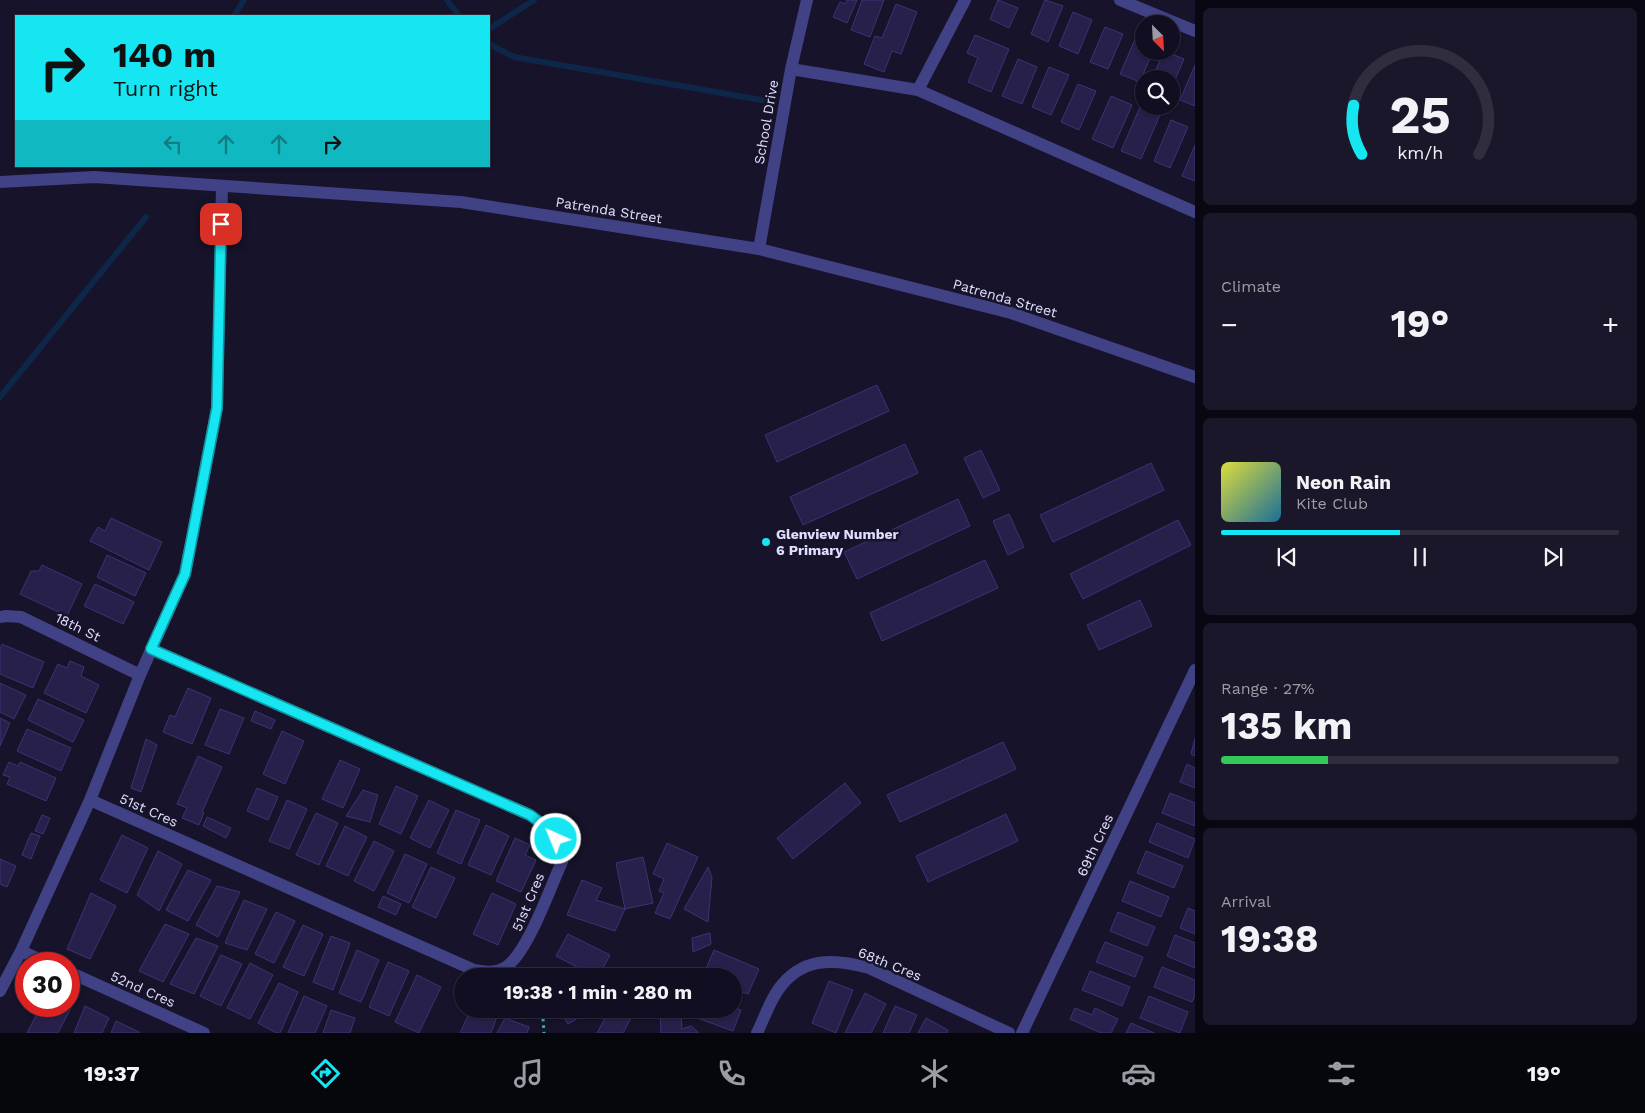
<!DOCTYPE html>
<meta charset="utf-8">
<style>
:root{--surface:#100e20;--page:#191729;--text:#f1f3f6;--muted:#9c9ca5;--line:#302e3e;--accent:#15e6f2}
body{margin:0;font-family:"Work Sans",sans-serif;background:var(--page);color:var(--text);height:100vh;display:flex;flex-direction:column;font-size:19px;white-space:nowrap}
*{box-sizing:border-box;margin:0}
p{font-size:16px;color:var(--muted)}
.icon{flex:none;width:28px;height:28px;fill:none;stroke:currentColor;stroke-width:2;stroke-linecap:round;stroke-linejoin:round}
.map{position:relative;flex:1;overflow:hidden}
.side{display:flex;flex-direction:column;gap:8px;padding:8px;background:#090812;width:450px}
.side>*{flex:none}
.top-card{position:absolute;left:15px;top:15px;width:475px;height:152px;border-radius:0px;box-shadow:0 1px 4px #0004,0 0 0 1px var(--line);background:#15e6f2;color:#111;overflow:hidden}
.needle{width:32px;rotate:156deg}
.buttons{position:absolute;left:1135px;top:15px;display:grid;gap:10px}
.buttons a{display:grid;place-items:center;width:45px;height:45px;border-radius:50%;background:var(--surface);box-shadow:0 1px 4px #0004,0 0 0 1px var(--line);font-size:25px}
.speed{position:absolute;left:15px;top:952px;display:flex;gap:10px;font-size:25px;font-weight:700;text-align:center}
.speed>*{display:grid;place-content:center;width:65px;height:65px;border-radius:50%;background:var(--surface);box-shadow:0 1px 4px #0004,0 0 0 1px var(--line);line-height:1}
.speed .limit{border:8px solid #d22;background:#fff;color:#111}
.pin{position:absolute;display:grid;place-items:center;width:42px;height:42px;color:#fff;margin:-21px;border-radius:10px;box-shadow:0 2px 8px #0006}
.me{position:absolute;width:55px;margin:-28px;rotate:316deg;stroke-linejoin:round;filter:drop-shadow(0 0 4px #0008)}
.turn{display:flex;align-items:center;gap:18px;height:105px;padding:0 15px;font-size:22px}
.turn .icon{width:65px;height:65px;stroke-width:2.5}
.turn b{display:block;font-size:35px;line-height:42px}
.lanes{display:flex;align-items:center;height:48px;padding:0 15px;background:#0003;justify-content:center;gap:25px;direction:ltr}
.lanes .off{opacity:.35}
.big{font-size:38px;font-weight:700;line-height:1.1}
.side .card{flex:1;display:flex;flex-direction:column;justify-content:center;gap:8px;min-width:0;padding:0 18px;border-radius:8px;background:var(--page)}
.side .dial{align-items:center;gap:0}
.dial svg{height:130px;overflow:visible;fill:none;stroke:var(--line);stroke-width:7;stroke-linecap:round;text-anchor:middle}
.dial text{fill:var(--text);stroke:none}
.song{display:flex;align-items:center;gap:15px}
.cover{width:60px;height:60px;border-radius:8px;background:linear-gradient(135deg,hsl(60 70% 55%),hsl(200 70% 35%))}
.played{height:5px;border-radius:2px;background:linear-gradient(90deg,var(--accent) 45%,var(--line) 45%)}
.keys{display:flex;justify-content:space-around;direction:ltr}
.heat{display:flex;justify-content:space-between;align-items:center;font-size:28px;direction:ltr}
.charge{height:8px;border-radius:4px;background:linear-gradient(90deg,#34c759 27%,var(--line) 0)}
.trip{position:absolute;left:454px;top:968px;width:288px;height:50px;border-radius:25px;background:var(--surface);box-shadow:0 1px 4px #0004,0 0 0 1px var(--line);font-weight:700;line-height:50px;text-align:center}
.tabs{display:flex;height:80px;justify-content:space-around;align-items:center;background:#06060d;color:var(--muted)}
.tabs .icon{width:35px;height:35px}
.tabs .selected{color:var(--accent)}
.tabs b{font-size:22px;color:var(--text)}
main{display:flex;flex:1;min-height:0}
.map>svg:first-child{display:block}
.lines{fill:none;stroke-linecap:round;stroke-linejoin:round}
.stream{stroke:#0e2648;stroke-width:6}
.building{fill:#26204a;stroke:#3d3375}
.path{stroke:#38b7a9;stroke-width:3;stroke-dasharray:2.5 4;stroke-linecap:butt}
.minor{stroke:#414186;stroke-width:12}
.tertiary{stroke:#414186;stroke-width:12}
.route-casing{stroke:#0e969d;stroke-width:12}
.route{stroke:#15e6f2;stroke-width:9}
.poi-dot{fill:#15e6f2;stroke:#16132a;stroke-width:2}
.labels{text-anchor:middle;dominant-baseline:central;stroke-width:5;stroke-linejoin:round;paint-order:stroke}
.street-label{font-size:14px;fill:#e0defd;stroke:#16132a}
.poi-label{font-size:14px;font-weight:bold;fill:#e0defd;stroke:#16132a;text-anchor:start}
</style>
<main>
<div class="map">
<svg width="1195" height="1033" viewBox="0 0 1195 1033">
<rect width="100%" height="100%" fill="#16132a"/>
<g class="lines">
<path class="stream" d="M447,0L459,16
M234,16L244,0
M489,29L534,0
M489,44L514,57L762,100
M0,397L146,217"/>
</g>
<path class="building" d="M847,0H857L847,23L833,17L840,2L845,4Z
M862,0H884L870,37L851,30Z
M998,0L1018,8L1009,28L990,19Z
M1045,0L1063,6L1048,42L1031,34Z
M896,4L917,12L901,54L892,51L884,72L864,64L875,36L882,38Z
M1073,12L1092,20L1078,54L1059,46Z
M1105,27L1123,34L1108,69L1090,62Z
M975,35L1009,49L991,92L968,82L978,58L967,53Z
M1136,37L1144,40V51H1153L1140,82L1120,74Z
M1164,51L1184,59L1171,89V79H1152Z
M1018,59L1037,67L1022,104L1002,96Z
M1195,65V106L1180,100Z
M1049,67L1069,75L1051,115L1032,107Z
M1078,84L1096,91L1079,130L1061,122Z
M1111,96L1132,105L1113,148L1092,139Z
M1140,107L1160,115L1141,159L1121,151Z
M1171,120L1188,127L1170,168L1154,161Z
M1195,145V181L1182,176Z
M877,385L889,411L777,462L765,435Z
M905,444L918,473L803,525L790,497Z
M981,450L1000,490L983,498L964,458Z
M1151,463L1164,490L1053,542L1040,515Z
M958,499L970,526L857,579L844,552Z
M1009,514L1024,547L1008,555L993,521Z
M111,518L162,542L149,570L90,541L98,527L105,531Z
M1178,520L1191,545L1083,599L1070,574Z
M107,555L146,573L135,596L97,577Z
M985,560L998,588L882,641L870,613Z
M42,565L82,584L67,616L20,594L31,571H39Z
M95,584L134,602L123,624L84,606Z
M1140,600L1152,626L1099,650L1087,625Z
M2,644L44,662L33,688L0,674V649Z
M70,661L84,667L81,676L99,685L86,713L44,693L58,664L67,668Z
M0,683L26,695L14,719L0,712Z
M188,688L211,698L192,744L163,732L170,715L175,717Z
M38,699L84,720L73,742L28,720Z
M220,709L244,718L229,754L205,745Z
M255,711L275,720L271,729L251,721Z
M0,718L10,723L0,746Z
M27,729L71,748L61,771L17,751Z
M282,731L304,741L285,784L263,774Z
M1195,738V756L1191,754Z
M146,739L157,745L141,792L131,788Z
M1003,742L1016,769L900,822L887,795Z
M198,756L222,767L202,812L204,813L199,825L182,818L187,808L177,804Z
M340,760L360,769L343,808L322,799Z
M9,762L18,766L20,762L56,778L46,801L7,784L10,777L3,775Z
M1187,764L1195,768V788L1180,782Z
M845,783L861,803L793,859L777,838Z
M396,786L418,796L401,834L379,824Z
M257,788L278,797L268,820L247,811Z
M363,790L378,795L370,822L346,816Z
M1170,793L1195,803V826L1162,813Z
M287,800L307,809L289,849L269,841Z
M429,800L449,810L430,848L410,838Z
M456,810L480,820L461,864L437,853Z
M316,813L338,823L319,865L296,855Z
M1006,814L1018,841L928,882L916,856Z
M42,815L50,818L43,834L35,831Z
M207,817L231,828L226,838L203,826Z
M1157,823L1195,839L1188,858L1149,842Z
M486,825L509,836L491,875L468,865Z
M345,826L367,837L348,876L326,866Z
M31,833L40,836L31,859L22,855Z
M122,835L148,848L127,893L100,880Z
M515,838L530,845L525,855L536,860L521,892L496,881Z
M374,841L394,851L374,891L354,881Z
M667,843L698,857L670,919L655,913L664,893L659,891L664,879L653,874Z
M158,851L182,864L159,911L137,895Z
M1146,851L1183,866L1174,888L1137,873Z
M405,854L427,864L409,903L387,893Z
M643,857L653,903L625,909L616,863Z
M0,859L16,866L7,887L0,884Z
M431,867L455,878L436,918L412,907Z
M708,867L712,877L708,922L684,909Z
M188,870L211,880L188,921L166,910Z
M582,880L602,888L596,900L625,909L615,931L567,915Z
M1130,881L1169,897L1161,917L1122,901Z
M217,886L240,892L218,937L196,925Z
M91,893L116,906L90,959L67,949Z
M492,893L516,904L498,945L473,934Z
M383,896L401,904L396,915L378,907Z
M244,900L267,909L247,950L225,943Z
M1188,908L1195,911V934L1180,928Z
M276,912L295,921L274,963L255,954Z
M1118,912L1155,927L1147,946L1110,931Z
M165,924L189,934L163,982L139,971Z
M303,925L323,934L304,976L283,967Z
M710,933L711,944L693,952L692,938Z
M568,934L610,955L599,976H594L556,956Z
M1175,935L1195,943V968L1167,956Z
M331,936L350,943L333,990L313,982Z
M196,938L218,946L194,994L170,984Z
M1105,942L1143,957L1135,977L1096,962Z
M357,950L379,960L361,1002L339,993Z
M714,950L759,969L748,994L732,988V976H703Z
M221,955L242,964L221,1006L200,996Z
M388,962L409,971L389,1016L369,1007Z
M250,963L273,975L250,1019L227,1008Z
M1162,967L1195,980V995L1192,1002L1154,987Z
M1090,971L1130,987L1122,1006L1082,990Z
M417,975L441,987L419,1033L395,1022Z
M829,981L853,990L836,1033L812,1023Z
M279,983L298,992L280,1033H276L258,1023Z
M865,993L886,1004L871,1033H845Z
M304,996L327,1006L315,1033H288Z
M1149,996L1188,1012L1180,1033L1140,1018Z
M69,999L74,1002L58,1033H27L41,1006H69Z
M85,1006L109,1018L102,1033H74Z
M895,1006L917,1015L909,1033H883Z
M732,1007L741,1010L733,1031L689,1015L691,1009H732Z
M1075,1008L1092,1015L1095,1008L1118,1019L1111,1033H1101L1070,1019Z
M471,1009H485L498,1014L491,1033H460Z
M558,1009H593L568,1024Z
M610,1009H632L635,1010L623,1033H597Z
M660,1009H678L681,1017L682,1029L691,1026L699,1033H661Z
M331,1010L355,1018L350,1033H323Z
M505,1018L529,1027L527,1033H497Z
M926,1018L948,1030L947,1033H918Z
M116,1021L139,1032V1033H111Z
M1131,1023L1154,1033H1126Z"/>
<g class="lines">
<path class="path" d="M535,1009L543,1018L544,1033"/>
<path class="minor" d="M1120,0L1195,31
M791,69L918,90L1195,212
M918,90L965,0
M759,249L791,69L807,0
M0,617L6,616L21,617L140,675
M90,800L474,970C484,971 495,974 504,968C527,956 550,887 562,862C559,839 547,827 530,815L151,649
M21,951L50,964
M69,972L204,1033
M0,991L21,951L90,800L140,675L185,574L217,408L222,187
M757,1033C764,1019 769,1003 778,990C801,957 833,958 869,968L1009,1033
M1022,1033L1195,670"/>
<path class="tertiary" d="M0,182L94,177L461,202L759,249L1011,313L1195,377"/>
</g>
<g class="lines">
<defs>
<path id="route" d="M221,224L217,408L185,574L151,649L530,815L545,826L556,839"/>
</defs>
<use href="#route" class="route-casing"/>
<use href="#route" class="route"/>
</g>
<circle class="poi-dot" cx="766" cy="542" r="5"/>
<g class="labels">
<g class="street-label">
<text transform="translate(766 122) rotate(-80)">School Drive</text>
<text transform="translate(609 210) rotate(9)">Patrenda Street</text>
<text transform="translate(1005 298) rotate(16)">Patrenda Street</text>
<text transform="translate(78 627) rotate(26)">18th St</text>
<text transform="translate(149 810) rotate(24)">51st Cres</text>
<text transform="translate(1095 845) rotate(-65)">69th Cres</text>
<text transform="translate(528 902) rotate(-67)">51st Cres</text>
<text transform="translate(890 964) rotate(22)">68th Cres</text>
<text transform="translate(143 989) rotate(24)">52nd Cres</text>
</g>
<g class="poi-label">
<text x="776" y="534">Glenview Number<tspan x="776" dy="16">6 Primary</tspan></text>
</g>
</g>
</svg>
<div class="buttons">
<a><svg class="needle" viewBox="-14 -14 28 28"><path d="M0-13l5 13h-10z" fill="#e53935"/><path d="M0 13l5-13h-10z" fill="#9c9ca5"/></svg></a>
<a><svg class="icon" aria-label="search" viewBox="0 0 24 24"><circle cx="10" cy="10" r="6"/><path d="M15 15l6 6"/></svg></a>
</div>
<div class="speed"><div class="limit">30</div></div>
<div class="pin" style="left:221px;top:224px;background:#d93025"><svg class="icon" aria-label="arrive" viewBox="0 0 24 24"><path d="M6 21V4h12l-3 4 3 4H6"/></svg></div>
<svg class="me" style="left:556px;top:839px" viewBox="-20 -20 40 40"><circle r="17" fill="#15e6f2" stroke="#fff" stroke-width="3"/><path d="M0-11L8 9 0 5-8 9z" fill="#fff"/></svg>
<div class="trip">19:38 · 1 min · 280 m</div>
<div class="top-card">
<div class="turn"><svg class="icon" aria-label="right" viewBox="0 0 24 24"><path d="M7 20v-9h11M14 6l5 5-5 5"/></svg><div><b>140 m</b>Turn right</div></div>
<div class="lanes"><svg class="icon off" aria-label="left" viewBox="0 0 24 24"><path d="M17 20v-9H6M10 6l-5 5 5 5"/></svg><svg class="icon off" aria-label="ahead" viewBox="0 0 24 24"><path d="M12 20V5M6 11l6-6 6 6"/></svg><svg class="icon off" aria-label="ahead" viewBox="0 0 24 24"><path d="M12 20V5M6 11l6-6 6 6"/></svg><svg class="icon" aria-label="right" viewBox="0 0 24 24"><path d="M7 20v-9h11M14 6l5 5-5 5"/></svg></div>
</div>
</div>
<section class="side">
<div class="card dial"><svg viewBox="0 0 100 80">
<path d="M14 69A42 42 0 1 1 86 69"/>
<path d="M14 69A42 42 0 0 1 9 39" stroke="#15e6f2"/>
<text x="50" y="56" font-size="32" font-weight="700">25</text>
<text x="50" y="72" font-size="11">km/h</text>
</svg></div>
<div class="card"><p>Climate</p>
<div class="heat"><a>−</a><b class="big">19°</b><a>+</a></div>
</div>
<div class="card">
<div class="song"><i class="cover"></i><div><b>Neon Rain</b><p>Kite Club</p></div></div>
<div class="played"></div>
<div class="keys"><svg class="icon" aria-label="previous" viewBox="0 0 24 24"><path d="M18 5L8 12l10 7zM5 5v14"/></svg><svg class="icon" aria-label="pause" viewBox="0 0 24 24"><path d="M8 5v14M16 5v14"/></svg><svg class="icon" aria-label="next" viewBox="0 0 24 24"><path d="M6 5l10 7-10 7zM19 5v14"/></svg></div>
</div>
<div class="card"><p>Range · 27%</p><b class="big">135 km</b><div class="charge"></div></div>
<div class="card"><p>Arrival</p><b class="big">19:38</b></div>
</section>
</main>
<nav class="tabs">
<b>19:37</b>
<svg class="icon selected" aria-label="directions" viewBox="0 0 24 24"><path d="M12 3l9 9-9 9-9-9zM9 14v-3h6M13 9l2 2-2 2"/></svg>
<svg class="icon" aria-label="music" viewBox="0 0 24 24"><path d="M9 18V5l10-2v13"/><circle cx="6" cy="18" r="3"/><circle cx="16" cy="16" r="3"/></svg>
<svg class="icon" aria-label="phone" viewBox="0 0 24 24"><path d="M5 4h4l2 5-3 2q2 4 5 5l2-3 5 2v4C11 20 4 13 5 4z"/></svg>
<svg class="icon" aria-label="climate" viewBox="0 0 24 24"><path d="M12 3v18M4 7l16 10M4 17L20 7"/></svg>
<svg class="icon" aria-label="car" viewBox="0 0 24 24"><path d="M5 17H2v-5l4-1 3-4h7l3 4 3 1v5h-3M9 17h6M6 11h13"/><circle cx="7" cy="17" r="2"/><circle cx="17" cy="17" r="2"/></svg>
<svg class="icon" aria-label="filters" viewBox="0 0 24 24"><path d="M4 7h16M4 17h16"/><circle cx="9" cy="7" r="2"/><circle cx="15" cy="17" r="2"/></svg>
<b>19°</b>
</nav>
